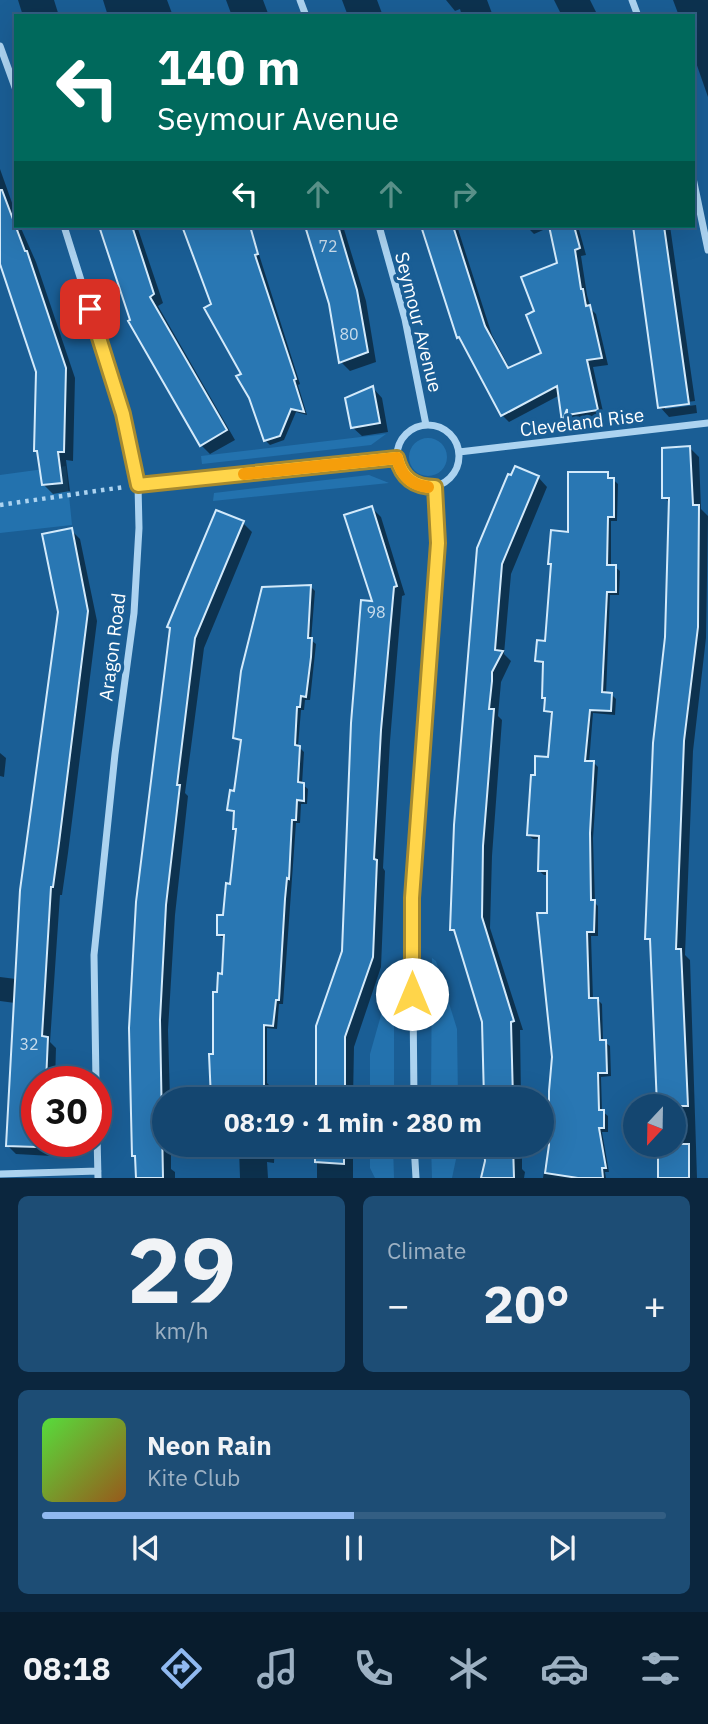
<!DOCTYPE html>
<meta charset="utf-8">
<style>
:root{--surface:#144670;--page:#1d4d75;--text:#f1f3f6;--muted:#9db1c3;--line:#335e83;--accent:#90b9f0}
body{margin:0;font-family:"IBM Plex Sans",sans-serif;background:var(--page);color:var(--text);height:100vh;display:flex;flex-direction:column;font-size:26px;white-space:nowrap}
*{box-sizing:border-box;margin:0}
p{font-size:23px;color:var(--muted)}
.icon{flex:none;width:38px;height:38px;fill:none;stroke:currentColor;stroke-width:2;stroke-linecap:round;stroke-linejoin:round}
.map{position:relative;height:1178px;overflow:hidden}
.panel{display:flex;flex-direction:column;gap:18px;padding:18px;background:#0b263e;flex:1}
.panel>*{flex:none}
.hud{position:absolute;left:14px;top:14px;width:681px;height:214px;border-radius:0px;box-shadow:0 7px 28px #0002,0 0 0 2px var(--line);background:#00695c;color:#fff;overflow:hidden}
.needle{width:46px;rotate:202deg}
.fabs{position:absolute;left:623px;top:1094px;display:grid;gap:14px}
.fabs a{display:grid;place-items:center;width:63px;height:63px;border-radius:50%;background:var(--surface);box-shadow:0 7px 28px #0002,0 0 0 2px var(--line);font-size:35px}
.speed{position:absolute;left:21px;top:1066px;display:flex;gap:14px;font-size:35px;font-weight:700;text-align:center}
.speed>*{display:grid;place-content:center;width:91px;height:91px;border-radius:50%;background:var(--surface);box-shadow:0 7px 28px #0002,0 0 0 2px var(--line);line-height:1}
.speed .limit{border:10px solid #d22;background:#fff;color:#111}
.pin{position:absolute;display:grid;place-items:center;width:60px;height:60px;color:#fff;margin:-30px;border-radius:14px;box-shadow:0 4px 10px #0006}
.me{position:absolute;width:77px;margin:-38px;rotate:0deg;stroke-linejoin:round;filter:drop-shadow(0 0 5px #0008)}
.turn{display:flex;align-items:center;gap:24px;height:147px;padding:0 28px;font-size:32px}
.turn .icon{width:91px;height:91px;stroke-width:2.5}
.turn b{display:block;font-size:49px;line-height:60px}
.lanes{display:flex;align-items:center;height:66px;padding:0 28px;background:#0003;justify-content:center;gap:35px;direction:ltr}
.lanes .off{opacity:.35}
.big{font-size:52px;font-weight:700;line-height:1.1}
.panel .card{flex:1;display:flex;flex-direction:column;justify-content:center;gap:10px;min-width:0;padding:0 24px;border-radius:10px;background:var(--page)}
.panel .dial{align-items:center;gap:0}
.dial b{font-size:91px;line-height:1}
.song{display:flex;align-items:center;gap:21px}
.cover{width:84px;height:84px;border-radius:10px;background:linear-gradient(135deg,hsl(110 70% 55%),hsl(30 70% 35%))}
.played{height:7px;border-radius:4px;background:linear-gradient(90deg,var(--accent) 50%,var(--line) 50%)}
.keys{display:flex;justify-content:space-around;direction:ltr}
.heat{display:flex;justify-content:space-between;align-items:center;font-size:38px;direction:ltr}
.panel .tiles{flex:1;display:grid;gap:18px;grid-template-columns:1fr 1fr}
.card:last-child{grid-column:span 2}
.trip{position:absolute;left:152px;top:1087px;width:402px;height:70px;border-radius:35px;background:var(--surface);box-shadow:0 7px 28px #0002,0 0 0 2px var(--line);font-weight:700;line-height:70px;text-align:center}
.tabs{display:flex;height:112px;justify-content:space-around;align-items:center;background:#081c2d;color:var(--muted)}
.tabs .icon{width:49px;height:49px}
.tabs .active{color:var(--accent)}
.tabs b{font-size:32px;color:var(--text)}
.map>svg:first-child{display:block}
.green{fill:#2372ae}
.shadow{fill:#0007}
.building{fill:#2977b3;stroke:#d3eafb;stroke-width:2}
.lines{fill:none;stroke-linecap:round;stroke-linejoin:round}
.path{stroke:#acd3f0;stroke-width:4.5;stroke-dasharray:3.5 5;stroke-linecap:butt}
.minor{stroke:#acd3f0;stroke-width:7}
.route-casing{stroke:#a68a30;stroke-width:18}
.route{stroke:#ffd54a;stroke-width:12}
.slow{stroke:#f59e0b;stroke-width:12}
.labels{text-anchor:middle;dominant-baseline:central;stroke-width:7;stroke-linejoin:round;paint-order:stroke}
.number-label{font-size:16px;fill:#caddec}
.street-label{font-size:19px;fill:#fff;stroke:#1a5e95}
</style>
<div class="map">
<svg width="708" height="1178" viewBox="0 0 708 1178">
<rect width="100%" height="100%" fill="#1a5e95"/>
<path class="green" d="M386,434L371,445L202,464L201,456Z
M409 457a19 19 0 1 1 38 0a19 19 0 1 1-38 0Z
M66,466L72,525L0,533V475Z
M369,475L389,483L213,501L214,493Z
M432,958L436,961L457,1029L458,1099H431Z
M394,979V1099H370V1054L391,980Z
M370,1145H393L394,1178H375L370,1168Z
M431,1145H459L452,1178H432Z"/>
<path class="shadow" d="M18,0H54L59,16H23Z
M103,0H167L173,16H108Z
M226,0H263L269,16H232Z
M342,0H377L383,16H348Z
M446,0H487L493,16H462L460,9L455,11Z
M554,0H590L598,16H562Z
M673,0H708V97L693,54V16H679Z
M0,169L16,214V226H20L36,262L75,378L73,461L66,460L70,491L53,494L44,485L39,454L36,450L38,371L0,258Z
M101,226H137L163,303L158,306L235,440L210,454L201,445L113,260Z
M180,226H250L300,384L298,385L307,415L296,412L284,440L270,445L265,440L243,374L213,305L187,235Z
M307,226H343L366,301L376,362L350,371L341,362L331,304Z
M422,226H457L492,335L510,369L543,354L536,312L559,264L550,227L534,234L526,226H578L586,255L581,256L587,295L591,309L596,314L608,365L593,367L604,416L576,421L573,418L570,427L564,421L560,395L509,422L502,415L458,337Z
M634,226H670L695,401L665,405V409L696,405L697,413L669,417L660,407Z
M373,388L382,398L388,432L362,436L352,427Z
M689,447L699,457L701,509L708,516L706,638L693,751L685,955L690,960L697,1178H660L674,1144V1106H658L652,943L647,938L667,637L670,503L664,497Z
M607,474L618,484L617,521H611V567H615L620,571L619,595H610L606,695H612L616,699L615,715L593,713L589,763H594L598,767L593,838L595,903L598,906V936H591L593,1000L597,999L602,1004L603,1041L610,1046L611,1076L601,1077L602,1111L608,1116V1132H602L609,1172H605L606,1178H543L545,1165H548L553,1057L549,875H544L539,871L541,839H533L528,835L536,777L550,759L553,715L546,711L547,701L543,697L544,665L537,661L546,643L553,567L550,564Z
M538,477L547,487L511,574L504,654L511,661L501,682L498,716L502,720L492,856L490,928L523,1030H520L521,1099H485L484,1021L457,934L452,929L479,548Z
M372,508L381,517L405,595L402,596L390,741L383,868L385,871L381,967L354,1047L353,1099H318L344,951L374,603Z
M243,523L252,532L204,648L185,793L188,796L175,915L168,1030L170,1099H164V1144H171V1169L175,1172V1178H137V1159L133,1155L172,629Z
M71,530L80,539L97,621L68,853L62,895H60L50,1042L56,1048L55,1082H37V1141H53L52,1156L16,1154L7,1145L15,1003L0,1001V977L16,979Z
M311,587L315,591L311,640L316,644L310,700H305L304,710H301L298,746L304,752L302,784L308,789L307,804H301L300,823H296L283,1004H279L277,1029L267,1028V1083L273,1089V1099H212L219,994L224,976L225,939L218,935L232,886L238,831L234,828L236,814L229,809L236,793L242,742L235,738Z
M0,753L6,758L4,777L0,776Z
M217,1144H275L274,1163L267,1162L268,1178H240L239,1148L220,1147Z
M317,1144H353V1178H317Z
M486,1144H522V1169L525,1172L524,1178H482L487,1161Z"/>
<path class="building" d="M0,190H2L25,251H27L66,368L64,452H58L62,483L42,485L37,451H34L36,372L0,264Z
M99,226H132L154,294L150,297L227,430L200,446L128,321L130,320Z
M182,226H250L258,254L255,255L296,379L294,380L304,412L291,409L280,436L264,441L249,398L236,376L241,374L204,308L211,304Z
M305,226H338L357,290L368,352L339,363L329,304Z
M421,226H453L485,326L508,368L541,353L526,315L534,311L521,277L557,263L549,226H574L580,248L575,250L581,289H583L586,306L590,305L602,358L587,360L598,410L567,415V409L562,422L557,386L501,416L459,337L457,338Z
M633,226H664L689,404L658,408Z
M373,386L380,423L351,428L345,398Z
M690,446L693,505H699L698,627L684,741L676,949H681L688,1106H657L650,939H645L653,743L665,637L669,498H662V448Z
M515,466L539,476L502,564L495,650L503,651L492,672V681L489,709H494L483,846L482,917L514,1021L511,1022L513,1099H484L482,1022L454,930H450L454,825L477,548L508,474L511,475Z
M568,472H608V478H614V517H608L607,565H616V592H607L602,692L612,693L611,711L590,710L585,761H594L590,833L591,900H595L594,932H587L589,998H598L600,1040H606L607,1073H598L599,1110H604V1128H599L606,1168H602L603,1178H578L545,1173L549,1145V1091L552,1057L537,913H547V871H538L539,836L527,835L531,775H535V756L548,757L552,712L544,711L545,698H542L543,662L535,661L537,640L545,641L551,564H548L551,530L568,532Z
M372,506L397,586L394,587L381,730L374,859L377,860L373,957L345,1037V1099H316V1026L342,951L351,723L361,600L372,601L344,515Z
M216,510L244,521L195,638L177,785H180L166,905L160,1020L163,1178H136L135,1156H132L129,1028L136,902L170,628L167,627Z
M72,528L88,611L59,843L53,887H51L42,1036L48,1037L46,1082H37V1147L6,1146L20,890L58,612L42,534Z
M311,585L308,638H312L311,657L306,697L301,696L300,707H297L295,745L300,746L298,782L304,783V801L297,800L296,820H292L289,879L287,878L285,899L279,1000H276L273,1026L264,1025V1092H231V1099H211L209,1054H213V992H217L218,973L222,974L224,935H217V915H223L226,883L230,884L236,829H233L234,811L227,810L230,790L234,791L241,740L233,738L241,671L262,587Z
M315,1144H344V1164L315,1162Z
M484,1144H513L514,1178H481L485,1161Z
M658,1144H689V1178H658Z"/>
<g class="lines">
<path class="path" d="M0,505L124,487"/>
<path class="minor" d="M300,0L306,16
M632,0L638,16
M0,46L16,90
M693,178L708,250
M64,226L123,414L138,485L139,528L134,613L115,754L94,955L96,1082
M379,226L405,319L426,425
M397 456a31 31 0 1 1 62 0a31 31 0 1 1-62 0Z
M459,452L708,423
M138,485L397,458
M96,1093L98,1178
M414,1099L412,898L436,579L438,543L434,487
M414,1144L416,1178
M0,1174L98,1171"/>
</g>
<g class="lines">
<defs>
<path id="route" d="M90,309L123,414L138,485L397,458C402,478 414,487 435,487L438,543L412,898V994"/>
</defs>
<use href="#route" class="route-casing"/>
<use href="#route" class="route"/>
<path class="slow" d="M244,474L397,458C401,475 410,485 428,487"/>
</g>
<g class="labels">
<g class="number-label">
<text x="328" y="246">72</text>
<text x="349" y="334">80</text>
<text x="376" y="612">98</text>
<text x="29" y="1044">32</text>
</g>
<g class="street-label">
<text transform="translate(419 322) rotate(76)">Seymour Avenue</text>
<text transform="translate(582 422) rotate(-7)">Cleveland Rise</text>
<text transform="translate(112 647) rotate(-83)">Aragon Road</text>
</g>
</g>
</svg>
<div class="fabs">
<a><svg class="needle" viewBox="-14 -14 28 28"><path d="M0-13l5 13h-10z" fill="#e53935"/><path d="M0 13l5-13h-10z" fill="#9db1c3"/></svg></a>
</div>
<div class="speed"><div class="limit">30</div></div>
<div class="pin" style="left:90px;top:309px;background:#d93025"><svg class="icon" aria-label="arrive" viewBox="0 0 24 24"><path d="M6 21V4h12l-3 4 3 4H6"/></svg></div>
<svg class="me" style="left:412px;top:994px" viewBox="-20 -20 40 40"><circle r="19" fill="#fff"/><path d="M0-13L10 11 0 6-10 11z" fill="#ffd54a"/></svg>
<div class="trip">08:19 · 1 min · 280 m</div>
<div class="hud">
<div class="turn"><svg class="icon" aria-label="left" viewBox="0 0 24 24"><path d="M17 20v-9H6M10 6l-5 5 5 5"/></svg><div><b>140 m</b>Seymour Avenue</div></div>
<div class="lanes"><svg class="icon" aria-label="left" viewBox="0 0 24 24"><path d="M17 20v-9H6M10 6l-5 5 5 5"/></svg><svg class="icon off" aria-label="ahead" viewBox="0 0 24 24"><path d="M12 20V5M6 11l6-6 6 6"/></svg><svg class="icon off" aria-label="ahead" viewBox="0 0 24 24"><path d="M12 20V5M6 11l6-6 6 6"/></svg><svg class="icon off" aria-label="right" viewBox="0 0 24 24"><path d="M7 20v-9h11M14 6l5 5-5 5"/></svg></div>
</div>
</div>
<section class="panel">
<div class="tiles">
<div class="card dial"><b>29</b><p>km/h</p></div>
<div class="card"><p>Climate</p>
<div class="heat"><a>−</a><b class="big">20°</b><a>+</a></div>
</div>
<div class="card">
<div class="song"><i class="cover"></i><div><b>Neon Rain</b><p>Kite Club</p></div></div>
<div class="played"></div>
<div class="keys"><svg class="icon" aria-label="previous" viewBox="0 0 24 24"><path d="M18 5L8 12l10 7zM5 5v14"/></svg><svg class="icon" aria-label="pause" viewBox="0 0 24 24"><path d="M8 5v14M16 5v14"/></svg><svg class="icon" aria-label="next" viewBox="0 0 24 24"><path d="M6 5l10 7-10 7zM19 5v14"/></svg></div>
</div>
</div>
</section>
<nav class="tabs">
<b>08:18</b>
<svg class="icon active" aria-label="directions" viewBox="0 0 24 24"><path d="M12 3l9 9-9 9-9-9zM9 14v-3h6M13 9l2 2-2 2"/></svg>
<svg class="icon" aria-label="music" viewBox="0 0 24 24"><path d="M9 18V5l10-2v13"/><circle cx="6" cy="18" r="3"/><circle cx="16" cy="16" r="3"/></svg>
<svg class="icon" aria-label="phone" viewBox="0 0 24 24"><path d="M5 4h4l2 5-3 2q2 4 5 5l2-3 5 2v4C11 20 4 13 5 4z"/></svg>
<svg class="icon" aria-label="climate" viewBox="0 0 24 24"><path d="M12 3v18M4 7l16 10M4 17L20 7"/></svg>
<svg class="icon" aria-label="car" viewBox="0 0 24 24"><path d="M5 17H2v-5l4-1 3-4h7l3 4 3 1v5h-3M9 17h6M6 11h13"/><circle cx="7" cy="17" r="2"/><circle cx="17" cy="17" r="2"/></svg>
<svg class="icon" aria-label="filters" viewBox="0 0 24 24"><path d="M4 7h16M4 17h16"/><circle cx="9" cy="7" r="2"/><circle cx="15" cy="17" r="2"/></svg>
</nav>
